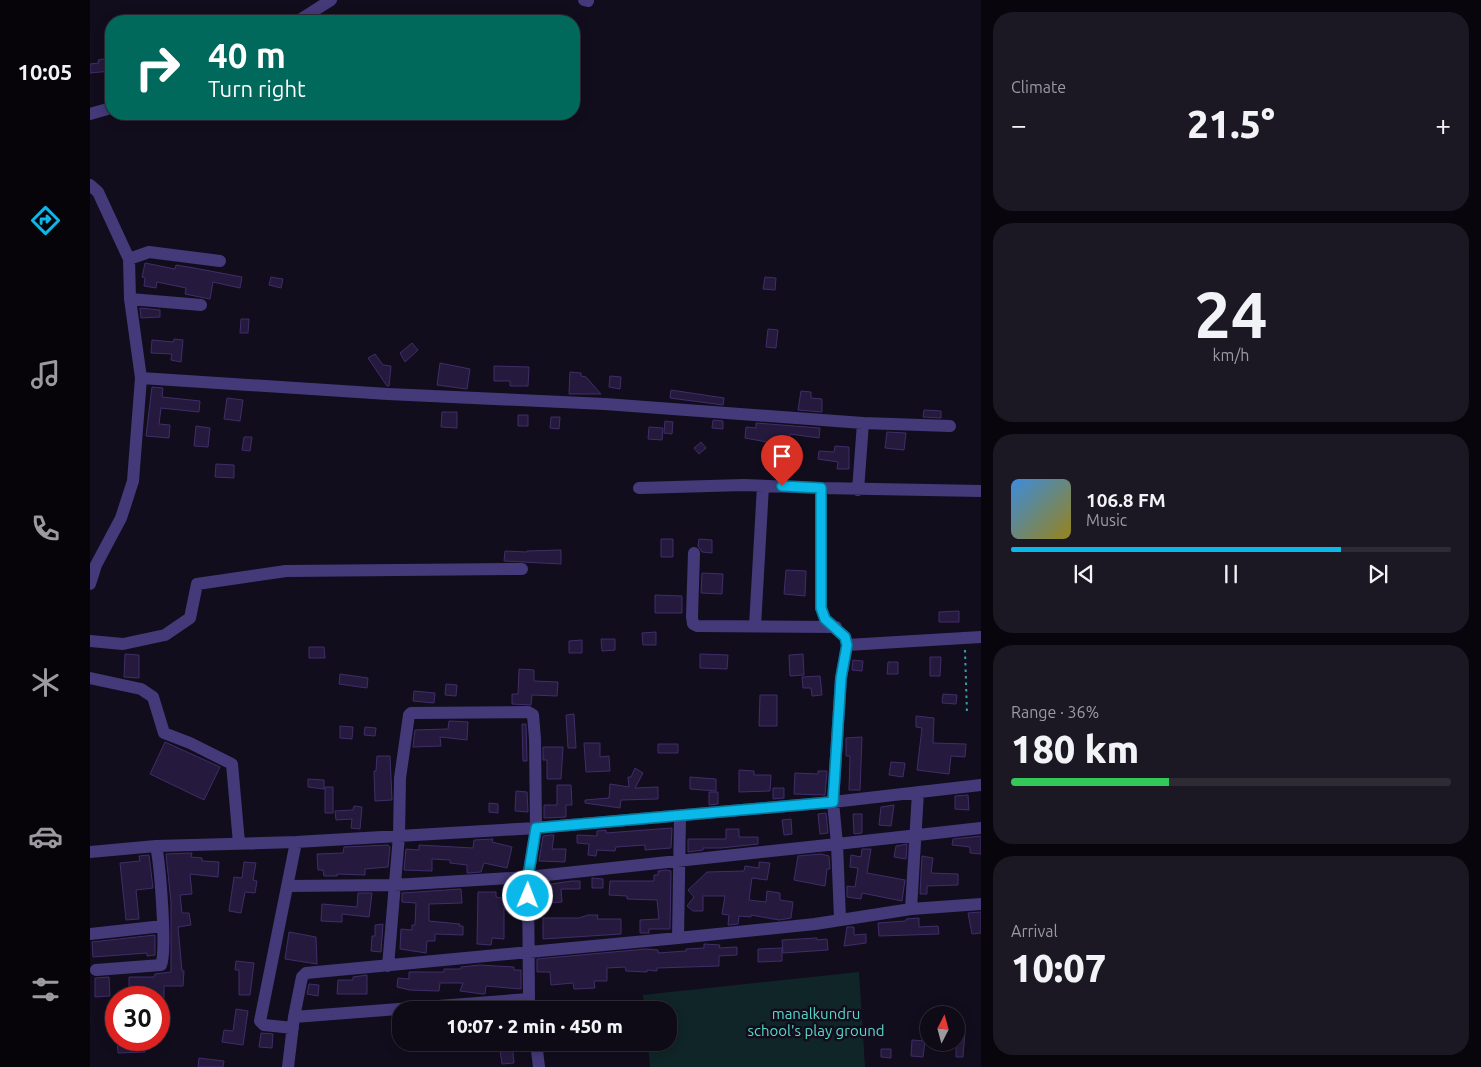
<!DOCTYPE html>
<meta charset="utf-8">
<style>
:root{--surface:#0e0a16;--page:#1c1823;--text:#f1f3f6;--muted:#9b9aa1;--line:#2e2b35;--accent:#0ab8ea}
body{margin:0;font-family:Ubuntu,sans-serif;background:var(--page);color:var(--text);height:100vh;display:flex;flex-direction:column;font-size:19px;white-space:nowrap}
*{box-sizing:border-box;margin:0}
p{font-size:16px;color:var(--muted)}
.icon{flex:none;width:28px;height:28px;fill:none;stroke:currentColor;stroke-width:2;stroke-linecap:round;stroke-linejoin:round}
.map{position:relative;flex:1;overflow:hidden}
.side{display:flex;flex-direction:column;gap:12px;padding:12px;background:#08060c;width:500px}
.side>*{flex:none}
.banner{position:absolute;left:15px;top:15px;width:475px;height:105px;border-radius:20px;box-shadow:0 2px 12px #0003,0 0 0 1px var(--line);background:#00695c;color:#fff;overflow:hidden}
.needle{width:32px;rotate:6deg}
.tools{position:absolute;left:830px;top:1006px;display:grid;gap:10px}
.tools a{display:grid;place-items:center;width:45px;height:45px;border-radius:50%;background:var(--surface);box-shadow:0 2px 12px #0003,0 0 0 1px var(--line);font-size:25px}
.speed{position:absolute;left:15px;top:986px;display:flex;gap:10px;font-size:25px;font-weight:700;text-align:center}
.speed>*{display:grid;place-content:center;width:65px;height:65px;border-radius:50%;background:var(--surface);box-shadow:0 2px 12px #0003,0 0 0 1px var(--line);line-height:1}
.speed .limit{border:8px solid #d22;background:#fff;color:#111}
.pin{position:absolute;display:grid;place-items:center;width:42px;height:42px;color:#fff;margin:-51px -21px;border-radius:50% 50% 50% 0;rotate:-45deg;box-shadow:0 0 5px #0007}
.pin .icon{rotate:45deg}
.me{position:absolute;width:55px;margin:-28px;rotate:1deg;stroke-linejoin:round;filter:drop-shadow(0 0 4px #0008)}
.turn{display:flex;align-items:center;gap:18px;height:105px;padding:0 20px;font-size:22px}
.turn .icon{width:65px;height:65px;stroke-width:2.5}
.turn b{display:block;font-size:35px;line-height:42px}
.big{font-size:38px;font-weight:800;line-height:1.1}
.side .widget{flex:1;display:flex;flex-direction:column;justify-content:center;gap:8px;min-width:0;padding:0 18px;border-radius:20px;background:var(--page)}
.side .dial{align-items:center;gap:0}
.dial b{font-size:65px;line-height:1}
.song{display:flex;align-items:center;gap:15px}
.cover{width:60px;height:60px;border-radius:8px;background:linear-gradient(135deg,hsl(210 70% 55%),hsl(50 70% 35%))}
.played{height:5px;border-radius:2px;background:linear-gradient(90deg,var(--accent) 75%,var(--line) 75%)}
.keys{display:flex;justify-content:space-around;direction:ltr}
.heat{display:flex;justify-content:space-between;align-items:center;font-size:28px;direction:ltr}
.charge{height:8px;border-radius:4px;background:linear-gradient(90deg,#34c759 36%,var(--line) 0)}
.trip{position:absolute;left:302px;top:1001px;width:285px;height:50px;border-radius:20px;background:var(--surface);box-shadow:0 2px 12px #0003,0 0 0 1px var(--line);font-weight:800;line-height:50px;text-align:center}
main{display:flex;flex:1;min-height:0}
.tabs{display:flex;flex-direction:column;width:90px;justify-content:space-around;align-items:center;background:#060409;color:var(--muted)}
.tabs .icon{width:35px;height:35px}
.tabs .selected{color:var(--accent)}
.tabs b{font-size:22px;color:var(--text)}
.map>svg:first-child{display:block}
.green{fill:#102527}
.building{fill:#251a3d;stroke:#402d68}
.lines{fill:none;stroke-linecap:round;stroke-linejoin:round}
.path{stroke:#32a2aa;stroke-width:2;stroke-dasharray:2.5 4;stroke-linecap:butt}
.minor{stroke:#443a7a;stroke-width:12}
.route-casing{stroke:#067898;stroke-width:12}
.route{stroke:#0ab8ea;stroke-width:9}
.labels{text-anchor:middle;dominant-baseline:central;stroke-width:5;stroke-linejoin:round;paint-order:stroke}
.park-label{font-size:15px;fill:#5bd9c9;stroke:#120d1d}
</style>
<main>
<nav class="tabs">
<b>10:05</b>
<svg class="icon selected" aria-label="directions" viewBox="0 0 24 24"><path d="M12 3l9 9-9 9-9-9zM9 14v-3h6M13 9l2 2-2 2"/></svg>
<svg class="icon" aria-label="music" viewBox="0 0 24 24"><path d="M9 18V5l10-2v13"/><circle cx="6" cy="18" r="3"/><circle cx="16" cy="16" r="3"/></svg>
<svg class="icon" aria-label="phone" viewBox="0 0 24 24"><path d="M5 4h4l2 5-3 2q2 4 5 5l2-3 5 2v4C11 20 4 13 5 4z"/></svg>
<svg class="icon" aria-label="climate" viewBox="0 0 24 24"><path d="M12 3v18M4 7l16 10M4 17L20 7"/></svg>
<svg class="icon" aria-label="car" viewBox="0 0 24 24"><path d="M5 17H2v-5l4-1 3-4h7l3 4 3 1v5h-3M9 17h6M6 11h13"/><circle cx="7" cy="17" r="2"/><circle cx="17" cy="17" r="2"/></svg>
<svg class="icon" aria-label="filters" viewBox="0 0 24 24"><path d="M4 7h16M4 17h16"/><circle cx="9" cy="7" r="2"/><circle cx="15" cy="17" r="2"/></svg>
</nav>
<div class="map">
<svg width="891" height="1067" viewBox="0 0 891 1067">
<rect width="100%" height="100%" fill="#120d1d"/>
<path class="green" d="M769,972L775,1067H560L558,1043L579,1042V1010H555L553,995Z"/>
<path class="building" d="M19,58L21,71L0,73V64L9,63L8,60Z
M55,263L85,269L86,265L104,268L152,277L150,288L123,282L120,299L95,294L96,288L67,282L66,288L54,286L55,278L52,277Z
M181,277L193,279L191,288L179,285Z
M675,277L686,278L685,290L673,289Z
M50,308L70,310V317L51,318Z
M151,319H159L158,333H150Z
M678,329L688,330L686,348L676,347Z
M84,339L93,340L91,362L81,360L82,354L61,353L62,340L83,342Z
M322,343L328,350L315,362L310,353Z
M285,354L293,365L301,366L299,386H297L278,358Z
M350,363L380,369L377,389L347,385Z
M404,366L439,367L438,386H420V381H404Z
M480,372L491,373V376L496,377L511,394H479Z
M520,376L531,377L530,389L519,387Z
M62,387L73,388L72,397L110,401L109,412L71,408L69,424L80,425L79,438L56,436Z
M581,390L634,398L633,405L580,398Z
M711,391L721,392V398L732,399V412L708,410Z
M137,398L153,400L150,421L134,419Z
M834,410L851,411V418L833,417Z
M352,412H367V428L351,427Z
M428,415H438V426H428Z
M461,417H470L469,429L460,428Z
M623,420L633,421V429L622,428Z
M575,421L583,422L582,434L574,433Z
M666,423L730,428L729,438L700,434L697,457L686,456L688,444L655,438L656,427L666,428Z
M106,426L120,428L118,447L104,446Z
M559,427L573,428L572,440L558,439Z
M797,432L816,433L814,450L795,448Z
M154,437H162L160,451L152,450Z
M611,442L616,448L609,454L604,448Z
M745,446L759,447V469H747L748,462L728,459L729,451L744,452Z
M126,464L144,465V478L125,477Z
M571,539H583V557H571Z
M609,539L622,540V553L612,552L608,546Z
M471,550V564L414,561L415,551L437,552V551Z
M696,570L716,571L715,596L694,594Z
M612,573L633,574L632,594L611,593Z
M565,595L592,596V613H565Z
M869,611V622H849V612Z
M566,632V645H553L552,633Z
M511,639H525V650L512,651Z
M492,640V653H479V641Z
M219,647H234L235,658H219Z
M35,654L49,655V678L34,677Z
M610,654L638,655L637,669L610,668Z
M713,654L714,675L700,676L699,655Z
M840,657H851L850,676H840Z
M763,660L773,661L772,671L762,670Z
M798,662H808V674H797Z
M429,669L444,670V681L468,682L467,696L442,695L441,705L422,704V694H428Z
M250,674L278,678L277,688L249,684Z
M730,676L732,695L722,696L721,688H713L712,677Z
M356,684L367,685L366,696L355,695Z
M324,691L345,693L344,703L323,701Z
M853,694L867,695L866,704L852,703Z
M670,695H687V726H669Z
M484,714L486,748H478L476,715Z
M826,716L844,718L843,743L876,744L875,757L861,756L859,774L827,770L832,728L826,727Z
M359,721L378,722L377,740L350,737L351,746L323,747L325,730L358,729Z
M432,724H436L437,761H433Z
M250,726L263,727L262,739L250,738Z
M275,727L286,728L285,736L274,735Z
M772,737L770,790H759L760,756H756V738Z
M75,742L130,767L114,800L60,774Z
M494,743H510V757L519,756L520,771L496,772Z
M568,744H588V753H568Z
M453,747H473L471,779H457V760H453Z
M287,756H300L302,800L285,801L284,771H286Z
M801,762L815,763L813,777L799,775Z
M545,768L553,773L545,788L568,787V799L531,800L530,808L495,803V800L519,798L520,784L539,787L538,777H541Z
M649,770L664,771V775H681L680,791L649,792Z
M728,771H737L735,795L704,794L705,773L728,774Z
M600,777L626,779V791L600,789Z
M218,779L234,780V789L218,787Z
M467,785H481L482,805H476V817L454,818V805H467Z
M235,787H243V813H235Z
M683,788H694V798L683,799Z
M426,791L437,792L438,812L425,811Z
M619,792H628V804L619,805Z
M878,795L879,810L865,809V796Z
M399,803L408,804V813L399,812Z
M804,805L801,826L789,825L791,807Z
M264,806L272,807L270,829L261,828L262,819L246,820L245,811L263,810Z
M736,813L738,833L730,834L728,814Z
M763,814H772V833L764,834Z
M701,819L702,834L694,835L692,820Z
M582,828L581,848L555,850V845L526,847L525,851L507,850L506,856L498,855L499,844L487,843V835L507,836V831L516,830V833Z
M636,829H649V837H668V844L631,848H613V850L598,852V839H636Z
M460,835H464L462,849H476L475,862L449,861L453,836Z
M891,836V854L880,853V847L862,845L863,839Z
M403,839L402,842L422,847L417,868L394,863L391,872L377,873V865L360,863V860L342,859V871L314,870L316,849L329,850V845L383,848L384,840Z
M817,844L816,859L804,857L806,846Z
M298,845L300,847L298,867L275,869V875L247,874V876H234L233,870H228L227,854L253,853L254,847Z
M772,849H781L777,873L815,880L812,901L772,893L771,899L757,897V886L765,887L768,868L760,867L761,855L771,857Z
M102,853L101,857L112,858V861L129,862L128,877L100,874L102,894L90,895L92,913H99L101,925L88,927L92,971H94L93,986H74V998H39V977H64L65,974L81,972V902L76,854Z
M731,854L739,856L740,869H737L735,886L704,880L708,856Z
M59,855L63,888L46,890L49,919L36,920L30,863L50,861L49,856Z
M832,856L843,858L841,873L868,874V885L837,886V894H830Z
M154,862L166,863L163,880L167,881L165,893L155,892L151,913L139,911L144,877L152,878Z
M669,862L680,863L677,880L662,878L659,900L676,902L677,891L690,893V900L703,902L701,918L689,920L661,915V917L649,916L648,924L638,925L639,915L632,914L635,896H613V911H603L597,906L604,897L598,890L617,872L654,871L655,866L669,868Z
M577,870L581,871L580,929H559V933H550V920L569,919L567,900L537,899V896L519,895L520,881H564V875H568V871Z
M502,878L513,879V888H502Z
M482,881H490V889H471L472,902L448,904L447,892L462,891L461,884Z
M371,889L372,903L339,904V921L370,924L369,926H373V935L345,934V941H337L336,953L310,949L311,929L322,930V925H325L326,903L312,902V893Z
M388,892H406V897L419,899L418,908H414V939L402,938L401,945L387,944Z
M268,893H282L279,917L252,914V922L231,921L232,904L267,907Z
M891,912V933L882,934L878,913Z
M498,915H508L507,919H531V934L453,939V918H489Z
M829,918V927L848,926L849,934L789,936L788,923L816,921V919Z
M293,924L291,952L281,951L282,936H285V925Z
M757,927H764V935L776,934V943L754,946Z
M199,932L226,937L227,964L195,959Z
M65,935V955L57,956V953L3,957L2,942Z
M727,938V940L737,939L738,950L693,953L692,940Z
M614,944L630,945L629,948L647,947V955L629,956V966L567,968V971L557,970V972L536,971L535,967L517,968V981H504L505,988L484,989L483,983L461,985L460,972H447V959L556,949L568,950V953L596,951V949L614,948Z
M692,948V961L668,962V949Z
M146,961L164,963L160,995H149V970H145Z
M389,965L424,967V970H431V989L396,986L395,994H393L370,991L373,983H350L349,991L320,990L307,987L308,978L319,979V972H354V969H371V967Z
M277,975V994H247L248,980H263V977Z
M19,977L20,996L5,997V978Z
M219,984L229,985L228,996L217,994Z
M146,1009L158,1011L153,1045L132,1042L134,1030L143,1031Z
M866,1031H875L873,1057H866Z
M171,1033L183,1034L182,1048L169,1047Z
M27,1040H55V1052L28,1053Z
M822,1040L835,1041L833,1057L821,1056Z
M385,1042H422L424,1063L412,1064L410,1051L385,1049Z
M791,1049H801V1058L791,1057Z
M109,1058L134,1061L133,1067H108Z"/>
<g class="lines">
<path class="path" d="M875,650L877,714"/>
<path class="minor" d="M494,0L498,1
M208,21L241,0
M0,114L21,108
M0,185L8,192L39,259L40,299L51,378L43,481L31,518L6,565L0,584
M39,259L59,252L130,261
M40,299L111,305
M51,378L298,394L515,404L773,423L860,426
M549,488L654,485L731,488
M768,490L773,423
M604,553L602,617L603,624L607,626L746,627
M665,626L673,486
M0,641L33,644L75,635L100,618L107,584L196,571L432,569
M757,645L891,637
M0,678L51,689L63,697L74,733L100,743L142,764L149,843
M0,852L66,846L206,842L446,828L743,802L891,785
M198,886L304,885L438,877L747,844L743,802L751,678L757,645L755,637L735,619L731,608V488L891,491
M821,909L828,792
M750,919L747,844L891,828
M0,934L73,926
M588,938L590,817
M6,970L71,965C77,951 70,864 66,846
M204,1017L439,999L438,877L446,828L445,739L443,715L438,712L321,713L319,715L310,778L309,836L298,966
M203,1028L174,1025L170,1021L206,842
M446,1042L449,1067
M198,1067L204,1017L212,977L216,973L588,938L725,924L821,909L891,904"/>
</g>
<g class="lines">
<defs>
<path id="route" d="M438,896V877L446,828L743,802L751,678L757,645L755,637L735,619L731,608V488L692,486"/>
</defs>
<use href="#route" class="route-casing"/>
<use href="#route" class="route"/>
</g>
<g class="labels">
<g class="park-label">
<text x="726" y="1013">manalkundru<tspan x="726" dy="17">school's play ground</tspan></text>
</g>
</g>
</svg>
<div class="tools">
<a><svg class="needle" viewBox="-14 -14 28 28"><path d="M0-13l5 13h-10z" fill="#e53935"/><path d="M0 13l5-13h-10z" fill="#9b9aa1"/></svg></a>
</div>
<div class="speed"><div class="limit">30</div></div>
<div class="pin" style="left:692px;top:486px;background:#d93025"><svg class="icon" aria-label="arrive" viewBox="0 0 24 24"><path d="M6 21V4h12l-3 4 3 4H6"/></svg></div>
<svg class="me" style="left:438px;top:896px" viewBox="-20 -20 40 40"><circle r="17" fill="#0ab8ea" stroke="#fff" stroke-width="3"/><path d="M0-11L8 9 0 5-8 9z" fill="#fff"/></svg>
<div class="trip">10:07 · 2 min · 450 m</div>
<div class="banner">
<div class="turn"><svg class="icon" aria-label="right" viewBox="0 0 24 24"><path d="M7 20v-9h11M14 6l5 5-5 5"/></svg><div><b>40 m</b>Turn right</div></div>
</div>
</div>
<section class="side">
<div class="widget"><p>Climate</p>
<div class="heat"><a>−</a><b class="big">21.5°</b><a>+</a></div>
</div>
<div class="widget dial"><b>24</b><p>km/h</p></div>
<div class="widget">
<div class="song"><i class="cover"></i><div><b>106.8 FM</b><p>Music</p></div></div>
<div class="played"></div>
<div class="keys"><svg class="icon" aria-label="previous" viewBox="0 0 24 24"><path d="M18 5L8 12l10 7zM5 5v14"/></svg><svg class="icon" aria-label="pause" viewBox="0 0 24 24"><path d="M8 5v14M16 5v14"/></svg><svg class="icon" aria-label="next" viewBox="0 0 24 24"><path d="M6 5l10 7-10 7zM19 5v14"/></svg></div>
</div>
<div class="widget"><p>Range · 36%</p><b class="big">180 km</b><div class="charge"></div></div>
<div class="widget"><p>Arrival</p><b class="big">10:07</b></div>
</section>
</main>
